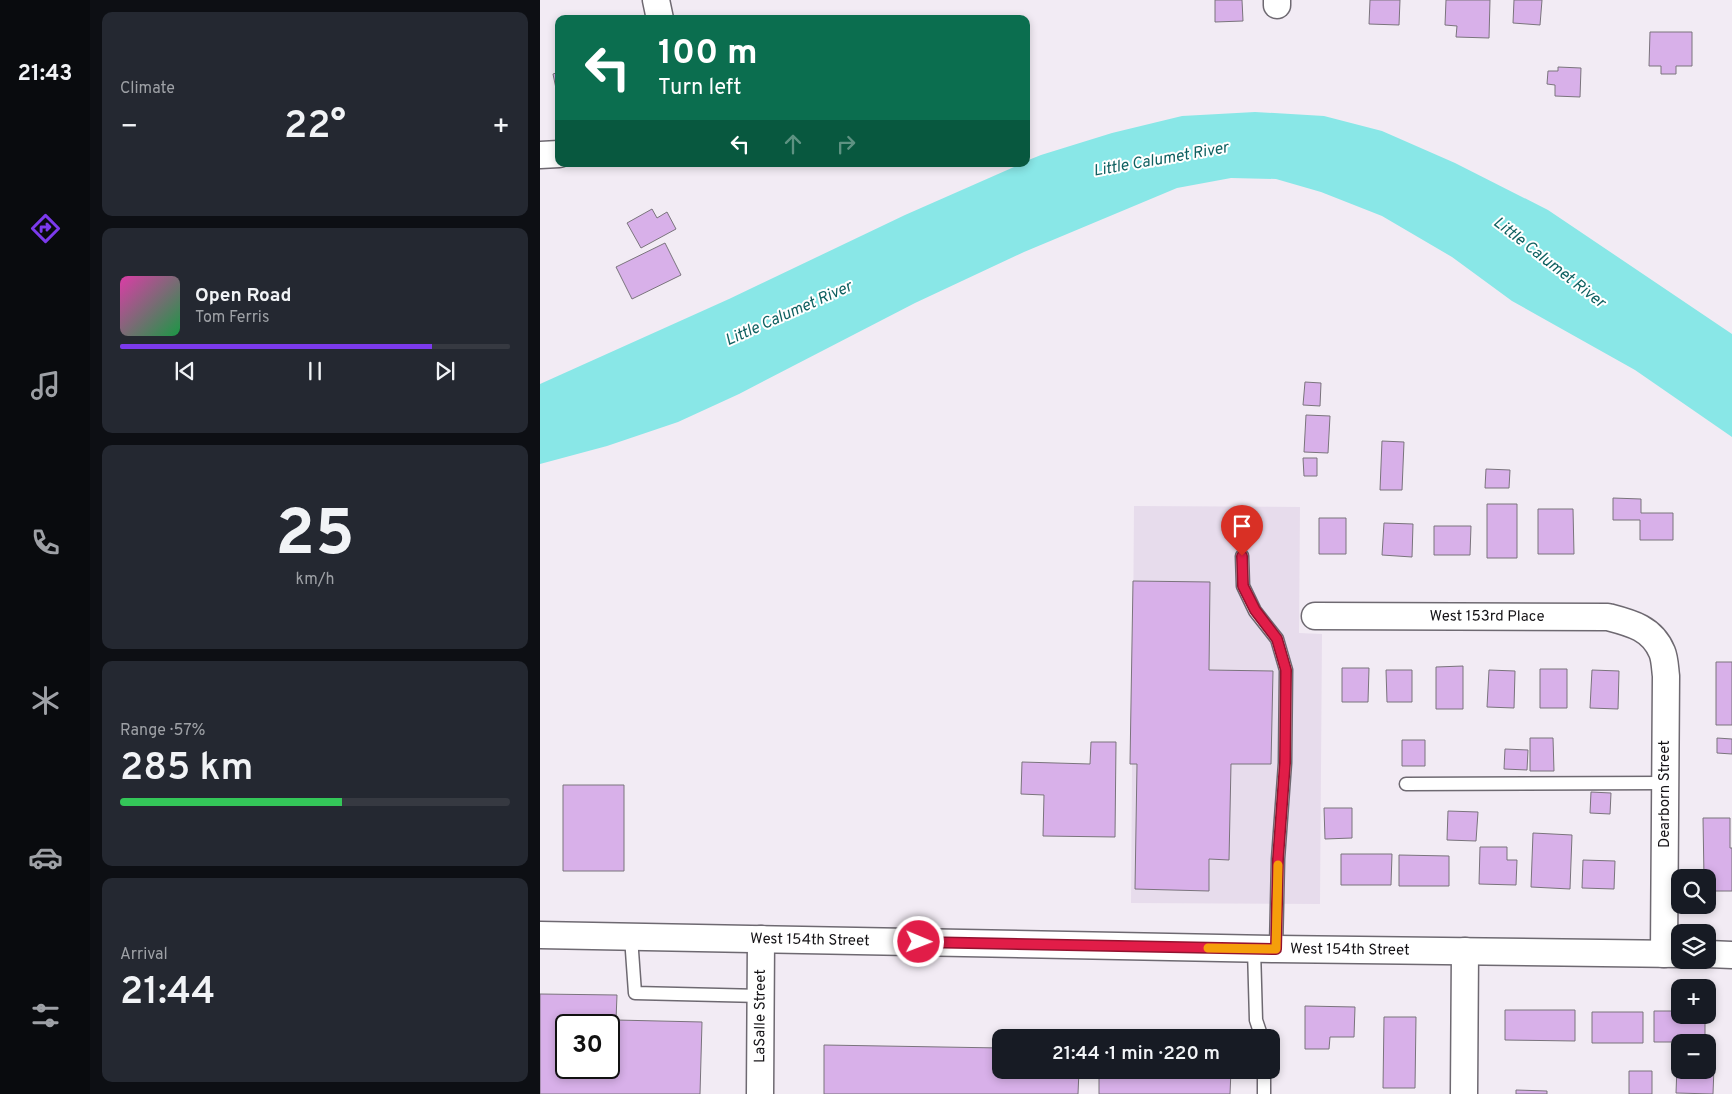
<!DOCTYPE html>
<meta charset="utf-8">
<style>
:root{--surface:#171b24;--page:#242831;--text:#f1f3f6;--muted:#9ea1a6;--line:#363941;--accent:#7c3aed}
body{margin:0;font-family:Overpass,sans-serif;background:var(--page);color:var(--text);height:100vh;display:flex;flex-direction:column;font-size:19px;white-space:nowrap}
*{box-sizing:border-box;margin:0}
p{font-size:16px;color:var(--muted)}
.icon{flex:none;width:28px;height:28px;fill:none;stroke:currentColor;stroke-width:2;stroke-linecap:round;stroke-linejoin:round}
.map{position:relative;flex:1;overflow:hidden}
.details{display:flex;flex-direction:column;gap:12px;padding:12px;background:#0d0f14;width:450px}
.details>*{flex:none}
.top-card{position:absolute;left:15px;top:15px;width:475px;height:152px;border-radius:10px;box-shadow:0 2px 8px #0003;background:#0b6e4f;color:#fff;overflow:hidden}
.fabs{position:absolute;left:1131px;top:869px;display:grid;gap:10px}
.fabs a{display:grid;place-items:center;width:45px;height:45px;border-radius:10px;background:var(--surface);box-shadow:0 2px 8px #0003;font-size:25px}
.speed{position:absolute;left:15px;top:1014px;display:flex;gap:10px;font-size:25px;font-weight:700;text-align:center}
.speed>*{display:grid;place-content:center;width:65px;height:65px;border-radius:50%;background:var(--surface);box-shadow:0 2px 8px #0003;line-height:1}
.speed .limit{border:2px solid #111;border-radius:8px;background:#fff;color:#111}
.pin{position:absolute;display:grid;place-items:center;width:42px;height:42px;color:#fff;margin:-51px -21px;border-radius:50% 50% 50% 0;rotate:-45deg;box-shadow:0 0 5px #0007}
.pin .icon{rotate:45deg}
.me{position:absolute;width:55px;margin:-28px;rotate:91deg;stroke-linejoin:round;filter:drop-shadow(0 0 4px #0008)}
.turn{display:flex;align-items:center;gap:18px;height:105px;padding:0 20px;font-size:22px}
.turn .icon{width:65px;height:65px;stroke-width:2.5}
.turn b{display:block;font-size:35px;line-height:42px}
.lanes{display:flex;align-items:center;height:48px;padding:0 20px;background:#0003;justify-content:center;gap:25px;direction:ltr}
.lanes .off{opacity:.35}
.big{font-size:38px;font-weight:600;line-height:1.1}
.details .card{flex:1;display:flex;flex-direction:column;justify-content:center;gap:8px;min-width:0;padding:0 18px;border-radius:10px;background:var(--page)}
.details .dial{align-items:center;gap:0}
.dial b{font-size:65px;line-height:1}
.song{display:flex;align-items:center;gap:15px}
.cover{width:60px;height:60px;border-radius:8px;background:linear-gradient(135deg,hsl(320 70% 55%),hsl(140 70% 35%))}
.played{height:5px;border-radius:2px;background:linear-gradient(90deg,var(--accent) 80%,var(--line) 80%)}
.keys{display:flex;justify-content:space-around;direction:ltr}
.heat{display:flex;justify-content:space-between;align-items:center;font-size:28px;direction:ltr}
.charge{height:8px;border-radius:4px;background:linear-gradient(90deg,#34c759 57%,var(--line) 0)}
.trip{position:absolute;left:452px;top:1029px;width:288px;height:50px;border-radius:10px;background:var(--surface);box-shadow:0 2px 8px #0003;font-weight:600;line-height:50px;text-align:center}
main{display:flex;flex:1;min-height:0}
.menu{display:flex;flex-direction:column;width:90px;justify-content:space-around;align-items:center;background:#090b0e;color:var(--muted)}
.menu .icon{width:35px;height:35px}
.menu .active{color:var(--accent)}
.menu b{font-size:22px;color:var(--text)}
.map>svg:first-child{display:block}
.built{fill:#e7dcec}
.water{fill:#89e7e7}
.building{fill:#d8b0e9;stroke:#7a747c;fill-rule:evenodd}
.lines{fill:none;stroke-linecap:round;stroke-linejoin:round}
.service-casing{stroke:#6e6971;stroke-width:15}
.minor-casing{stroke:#6e6971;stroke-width:29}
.service{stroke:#fff;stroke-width:12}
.minor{stroke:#fff;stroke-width:26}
.route-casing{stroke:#92132f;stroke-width:12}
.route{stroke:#e11d48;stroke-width:9}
.slow{stroke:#f59e0b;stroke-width:9}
.labels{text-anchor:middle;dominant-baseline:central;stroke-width:4;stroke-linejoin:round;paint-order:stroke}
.street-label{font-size:15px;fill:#151316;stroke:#fff}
.water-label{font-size:16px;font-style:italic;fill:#0f6161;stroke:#fff}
</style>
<main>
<nav class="menu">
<b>21:43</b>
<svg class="icon active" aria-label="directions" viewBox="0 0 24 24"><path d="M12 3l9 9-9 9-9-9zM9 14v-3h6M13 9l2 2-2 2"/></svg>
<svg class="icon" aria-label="music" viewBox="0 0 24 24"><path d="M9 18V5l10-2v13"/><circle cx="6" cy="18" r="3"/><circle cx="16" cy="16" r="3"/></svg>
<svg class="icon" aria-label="phone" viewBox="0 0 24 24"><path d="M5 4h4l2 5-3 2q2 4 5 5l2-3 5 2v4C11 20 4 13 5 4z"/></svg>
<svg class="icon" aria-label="climate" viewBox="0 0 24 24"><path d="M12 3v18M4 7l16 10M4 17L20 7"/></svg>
<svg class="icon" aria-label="car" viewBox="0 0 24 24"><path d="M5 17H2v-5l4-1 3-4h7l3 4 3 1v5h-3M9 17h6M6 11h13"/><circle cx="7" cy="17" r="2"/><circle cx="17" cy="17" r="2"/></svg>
<svg class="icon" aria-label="filters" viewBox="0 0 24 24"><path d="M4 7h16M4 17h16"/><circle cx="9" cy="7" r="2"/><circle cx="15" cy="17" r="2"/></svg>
</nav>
<section class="details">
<div class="card"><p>Climate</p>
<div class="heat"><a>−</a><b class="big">22°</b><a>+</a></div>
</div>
<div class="card">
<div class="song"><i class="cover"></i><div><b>Open Road</b><p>Tom Ferris</p></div></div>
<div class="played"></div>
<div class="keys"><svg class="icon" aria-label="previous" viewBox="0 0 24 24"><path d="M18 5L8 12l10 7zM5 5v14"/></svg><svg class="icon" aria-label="pause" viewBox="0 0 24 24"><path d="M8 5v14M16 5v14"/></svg><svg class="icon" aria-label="next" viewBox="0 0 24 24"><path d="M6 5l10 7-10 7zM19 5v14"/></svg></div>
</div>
<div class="card dial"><b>25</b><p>km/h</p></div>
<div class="card"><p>Range · 57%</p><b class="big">285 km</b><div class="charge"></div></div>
<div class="card"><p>Arrival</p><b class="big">21:44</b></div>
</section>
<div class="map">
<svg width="1192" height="1094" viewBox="0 0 1192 1094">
<rect width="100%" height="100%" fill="#f2ebf4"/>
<path class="built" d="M594,506L760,507L759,633L782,634L780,904L591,903Z"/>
<path class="water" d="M715,112L784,116L842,131L915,163L1008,210L1192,334V437L1095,370L972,301L912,257L842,216L781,192L736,179L691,178L637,188L484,252L375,303L199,394L138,422L67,446L0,464V384L189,299L365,215L481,164H486V161L501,155L572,133L642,116Z"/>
<path class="building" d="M675,0H702L703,21L675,22Z
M830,0H860L859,25L829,24Z
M906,0H950L949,38L916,37L917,26L905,25Z
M974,0H1002L1000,25L973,23Z
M1110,32H1152V66H1136V74H1121V66H1109Z
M1018,67L1041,68L1040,97L1015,96V85L1007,84L1008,71H1018Z
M19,72V103L13,74Z
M112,209L117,218L127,212L136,229L101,248L87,223Z
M125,243L141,275L92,299L76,267Z
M765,382L781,383L780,406L763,405Z
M766,415L790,416L788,453L764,452Z
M842,441L864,442L862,490H840Z
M763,458H777V476H764Z
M946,469L970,470L969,488H945Z
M1073,498L1101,499V513H1133V540H1100V520H1073Z
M947,504H977V558H947Z
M998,509H1033L1034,554H998Z
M779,518H806V554H779Z
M844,523L873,524L872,557L842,555Z
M894,526H931L930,555H894Z
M593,581L670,582L669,670L733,671L731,764H691L689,860L669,859V891L595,889L597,764H590Z
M1176,662H1192V725H1176Z
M923,666V709H896V667Z
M802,668H829L828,702H802Z
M1000,669H1027V708H1000Z
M846,670H872V702H847Z
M949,670L975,671L974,708L947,707Z
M1052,670L1079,671L1078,709L1050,708Z
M990,738H1013L1014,771H990Z
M1177,738L1192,739V754L1177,753Z
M862,740H885V766H862Z
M551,742H576L575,837L503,836L504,795L481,794L482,762L550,764Z
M965,749L988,750L987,770L964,769Z
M23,785H84V871H23Z
M1051,792L1071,793L1070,814L1050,813Z
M784,808H812V838L785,839Z
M908,811L938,812L936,841L907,840Z
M1163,818H1190V848H1192V891H1168V878H1164Z
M993,833L1032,835L1030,889L991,887Z
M940,847H967V860H977L976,885L939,884Z
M801,854H852L851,885H801Z
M859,855L909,856V886H859Z
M1043,860L1075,861L1074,889L1042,888Z
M0,994L77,995L76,1020L162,1022L160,1094H0ZM26,1025H69V1068H26Z
M765,1006L815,1007L814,1037H790L789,1049H765Z
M965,1010H1035V1041L965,1040Z
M1114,1011H1140V1015H1165V1042H1114Z
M1052,1012H1103V1043H1052Z
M844,1017H876L875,1088H843Z
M284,1045L461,1048V1070H539L538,1094H284Z
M1137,1066H1140V1070H1168V1067H1174L1173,1094L1136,1093Z
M559,1070H691L690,1094H559Z
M1089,1071H1112V1094H1089Z
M976,1090L1007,1091V1094H976Z"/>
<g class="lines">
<defs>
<path id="service" d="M702,556L703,586L715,611L737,639L746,670L745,763L738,859L736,949
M866,784L1125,783
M91,937L95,993L221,996
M714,949L716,1020L722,1038
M724,1094V1070"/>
<g id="minor">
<path d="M116,0L120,19"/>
<path d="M737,5V0"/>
<path d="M0,155L19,154"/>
<path id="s1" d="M775,616L1068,617C1091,623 1112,628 1122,652C1125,659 1125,669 1126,676L1124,954"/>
<path id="s2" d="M0,935L736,949L1140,954"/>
<path d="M1168,954L1192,955"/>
<path id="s3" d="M220,1094L221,939"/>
<path d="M924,1094L925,951"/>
</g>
</defs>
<use href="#service" class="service-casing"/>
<use href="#minor" class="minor-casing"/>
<use href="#service" class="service"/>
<use href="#minor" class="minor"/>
</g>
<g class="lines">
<defs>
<path id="route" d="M379,942L736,949L738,859L745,763L746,670L737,639L715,610L703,586L702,556"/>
</defs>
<use href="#route" class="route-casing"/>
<use href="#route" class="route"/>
<path class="slow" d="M668,948L736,949L738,865"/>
</g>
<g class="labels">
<g class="street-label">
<text stroke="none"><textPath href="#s1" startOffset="172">West 153rd Place</textPath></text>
<text transform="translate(1125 794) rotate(-90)">Dearborn Street</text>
<text stroke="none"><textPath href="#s2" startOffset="270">West 154th Street</textPath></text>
<text stroke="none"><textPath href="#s2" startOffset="810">West 154th Street</textPath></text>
<text stroke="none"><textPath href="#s3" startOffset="78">LaSalle Street</textPath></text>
</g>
<g class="water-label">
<text transform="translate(621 160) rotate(-10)">Little Calumet River</text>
<text transform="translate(1009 263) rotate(38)">Little Calumet River</text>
<text transform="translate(249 314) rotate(-24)">Little Calumet River</text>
</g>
</g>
</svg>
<div class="fabs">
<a><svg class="icon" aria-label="search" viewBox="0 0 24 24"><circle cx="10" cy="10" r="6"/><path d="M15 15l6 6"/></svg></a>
<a><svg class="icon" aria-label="layers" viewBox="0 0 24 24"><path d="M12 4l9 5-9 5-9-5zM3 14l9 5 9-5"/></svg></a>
<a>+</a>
<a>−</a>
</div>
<div class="speed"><div class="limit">30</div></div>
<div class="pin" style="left:702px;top:556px;background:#d93025"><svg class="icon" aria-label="arrive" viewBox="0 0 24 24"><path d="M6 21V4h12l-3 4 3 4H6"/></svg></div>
<svg class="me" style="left:379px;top:942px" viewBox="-20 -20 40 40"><circle r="17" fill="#e11d48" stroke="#fff" stroke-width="3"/><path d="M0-11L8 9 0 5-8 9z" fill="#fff"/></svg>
<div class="trip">21:44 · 1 min · 220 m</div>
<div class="top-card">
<div class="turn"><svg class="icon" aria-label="left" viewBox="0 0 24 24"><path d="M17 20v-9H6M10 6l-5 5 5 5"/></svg><div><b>100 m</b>Turn left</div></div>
<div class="lanes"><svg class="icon" aria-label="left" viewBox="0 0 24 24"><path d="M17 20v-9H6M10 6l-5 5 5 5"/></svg><svg class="icon off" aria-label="ahead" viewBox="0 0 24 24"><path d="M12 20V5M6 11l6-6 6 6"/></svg><svg class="icon off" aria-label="right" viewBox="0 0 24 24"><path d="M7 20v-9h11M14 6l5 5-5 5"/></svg></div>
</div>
</div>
</main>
